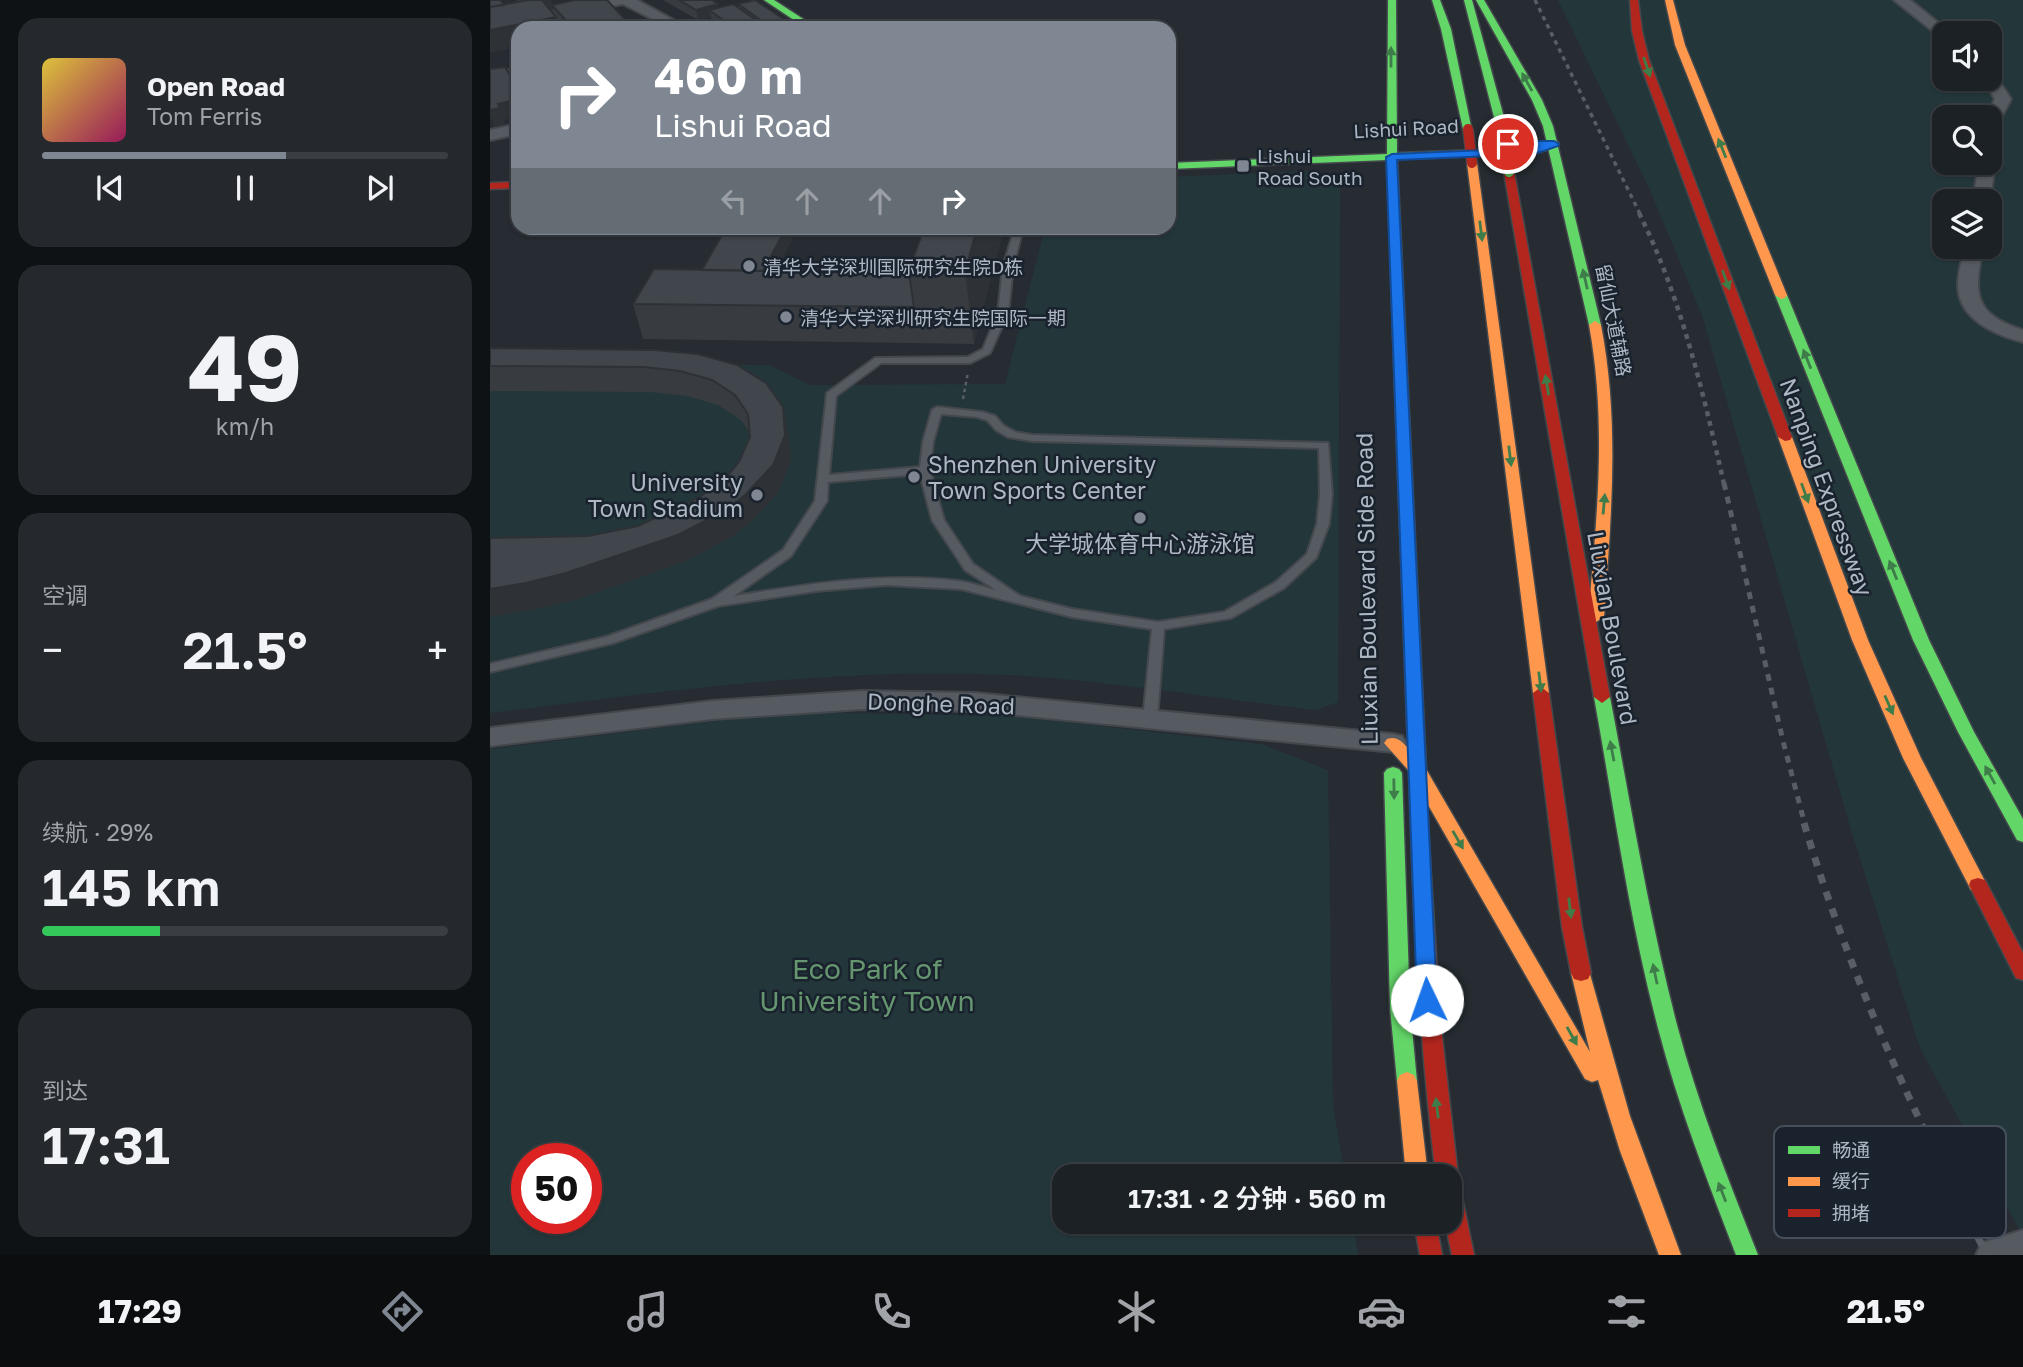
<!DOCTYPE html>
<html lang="zh">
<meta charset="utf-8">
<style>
:root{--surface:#1c2126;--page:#25292e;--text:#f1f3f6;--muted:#a0a3a7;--line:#3a3e43;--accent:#7e8792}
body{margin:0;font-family:"Golos Text","Noto Sans SC",sans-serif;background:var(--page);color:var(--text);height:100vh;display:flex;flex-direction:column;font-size:26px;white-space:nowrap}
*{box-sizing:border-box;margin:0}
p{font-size:23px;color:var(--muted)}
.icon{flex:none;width:38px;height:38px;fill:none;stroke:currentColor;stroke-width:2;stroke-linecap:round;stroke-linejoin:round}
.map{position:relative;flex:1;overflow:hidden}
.sheet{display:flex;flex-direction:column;gap:18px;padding:18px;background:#0f1215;width:490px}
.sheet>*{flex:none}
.banner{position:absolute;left:21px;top:21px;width:665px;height:214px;border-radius:21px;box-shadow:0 2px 5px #0004,0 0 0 2px var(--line);background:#7e8792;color:#fff;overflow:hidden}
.tools{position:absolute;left:1442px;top:21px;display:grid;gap:14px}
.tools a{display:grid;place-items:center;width:70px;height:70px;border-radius:14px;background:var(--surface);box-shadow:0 2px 5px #0004,0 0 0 2px var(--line);font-size:35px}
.speed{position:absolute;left:21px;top:1143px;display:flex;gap:14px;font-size:35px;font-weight:700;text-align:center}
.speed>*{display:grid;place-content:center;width:91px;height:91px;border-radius:50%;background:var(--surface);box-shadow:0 2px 5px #0004,0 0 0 2px var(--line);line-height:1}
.speed .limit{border:10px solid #d22;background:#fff;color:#111}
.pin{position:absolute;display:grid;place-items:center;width:60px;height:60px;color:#fff;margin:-30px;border:4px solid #fff;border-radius:50%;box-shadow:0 2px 7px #0007}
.me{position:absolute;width:77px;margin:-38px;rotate:357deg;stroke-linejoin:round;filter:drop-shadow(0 0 5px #0008)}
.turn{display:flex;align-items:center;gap:24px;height:147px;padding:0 28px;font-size:32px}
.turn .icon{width:91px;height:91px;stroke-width:2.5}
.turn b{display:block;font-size:49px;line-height:60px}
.lanes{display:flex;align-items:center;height:66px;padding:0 28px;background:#0003;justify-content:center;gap:35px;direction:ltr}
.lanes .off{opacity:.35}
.big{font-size:52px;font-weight:600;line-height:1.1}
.sheet .widget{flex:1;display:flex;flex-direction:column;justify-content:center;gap:10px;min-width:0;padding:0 24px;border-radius:21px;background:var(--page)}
.sheet .dial{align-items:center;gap:0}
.dial b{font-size:91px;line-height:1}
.song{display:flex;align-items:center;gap:21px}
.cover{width:84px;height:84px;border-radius:10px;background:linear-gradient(135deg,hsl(50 70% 55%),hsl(330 70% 35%))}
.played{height:7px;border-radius:4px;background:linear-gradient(90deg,var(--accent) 60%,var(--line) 60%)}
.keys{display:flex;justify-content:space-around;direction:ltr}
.heat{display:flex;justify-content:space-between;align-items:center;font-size:38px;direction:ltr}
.charge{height:10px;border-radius:5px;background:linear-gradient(90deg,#34c759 29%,var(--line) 0)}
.trip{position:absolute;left:562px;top:1164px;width:410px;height:70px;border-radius:21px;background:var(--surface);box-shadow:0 2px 5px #0004,0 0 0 2px var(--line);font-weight:600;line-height:70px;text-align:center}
.dock{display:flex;height:112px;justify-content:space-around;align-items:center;background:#0b0d0f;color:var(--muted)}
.dock .icon{width:49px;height:49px}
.dock .active{color:var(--accent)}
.dock b{font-size:32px;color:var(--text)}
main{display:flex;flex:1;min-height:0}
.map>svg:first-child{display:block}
.green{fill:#23373a;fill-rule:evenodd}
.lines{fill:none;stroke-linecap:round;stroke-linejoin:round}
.lane-casing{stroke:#44484d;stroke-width:4}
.street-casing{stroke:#44484d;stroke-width:4}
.fast-casing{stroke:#44484d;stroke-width:3}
.slow-casing{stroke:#44484d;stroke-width:3}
.jam-casing{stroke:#44484d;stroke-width:3}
.path{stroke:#585f65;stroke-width:2.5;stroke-dasharray:3.5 3.5;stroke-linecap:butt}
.lane{fill:#565a61;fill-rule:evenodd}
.street{fill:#565a61;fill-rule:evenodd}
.fast{fill:#63d668;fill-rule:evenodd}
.slow{fill:#ff974d;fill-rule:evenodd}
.jam{fill:#b3261e;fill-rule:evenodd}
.rail-far3{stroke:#595e65;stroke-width:3.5;stroke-dasharray:4.5 4.5;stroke-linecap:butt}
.rail-far2{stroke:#595e65;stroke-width:4.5;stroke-dasharray:5 5;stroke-linecap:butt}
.rail-far1{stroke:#595e65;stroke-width:5;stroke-dasharray:7 7;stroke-linecap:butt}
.rail{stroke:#595e65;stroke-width:7;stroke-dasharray:9 9;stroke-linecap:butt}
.fast-bridge-casing{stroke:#43484f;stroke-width:12;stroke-linecap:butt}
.jam-bridge-casing{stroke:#43484f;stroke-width:12;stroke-linecap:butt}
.fast-bridge{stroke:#63d668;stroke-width:10}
.jam-bridge{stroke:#b3261e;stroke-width:10}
.wall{fill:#383c41}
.shaded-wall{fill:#2e3135}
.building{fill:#41464c;stroke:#2e3135;stroke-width:2}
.oneway{fill:#3e7c4a}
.route{fill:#1a73e8;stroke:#114b97;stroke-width:2}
.poi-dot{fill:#7e8792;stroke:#19222d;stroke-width:2.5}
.labels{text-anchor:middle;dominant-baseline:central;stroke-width:5;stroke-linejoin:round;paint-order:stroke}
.far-street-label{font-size:19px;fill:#aeb8c5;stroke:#19222d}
.far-poi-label{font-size:19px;fill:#aeb8c5;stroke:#19222d;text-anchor:start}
.poi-label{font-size:23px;fill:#aeb8c5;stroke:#19222d;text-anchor:start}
.street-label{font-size:23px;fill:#aeb8c5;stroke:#19222d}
.near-park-label{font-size:28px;fill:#659670;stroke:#19222d}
.key{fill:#19222d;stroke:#464f5b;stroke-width:2}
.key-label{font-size:19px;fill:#aeb8c5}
</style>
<main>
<section class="sheet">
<div class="widget">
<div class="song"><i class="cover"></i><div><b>Open Road</b><p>Tom Ferris</p></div></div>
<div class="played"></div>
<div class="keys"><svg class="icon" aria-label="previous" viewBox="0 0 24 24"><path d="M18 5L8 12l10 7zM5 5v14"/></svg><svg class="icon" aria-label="pause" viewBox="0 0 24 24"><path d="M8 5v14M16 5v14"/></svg><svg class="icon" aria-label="next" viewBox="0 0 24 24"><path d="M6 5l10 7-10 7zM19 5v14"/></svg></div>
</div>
<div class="widget dial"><b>49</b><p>km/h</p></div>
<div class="widget"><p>空调</p>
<div class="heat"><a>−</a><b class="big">21.5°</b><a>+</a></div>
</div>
<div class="widget"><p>续航 · 29%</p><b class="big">145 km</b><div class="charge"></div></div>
<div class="widget"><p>到达</p><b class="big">17:31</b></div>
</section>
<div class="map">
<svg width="1533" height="1255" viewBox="0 0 1533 1255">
<rect width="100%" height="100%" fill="#262c32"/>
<path class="green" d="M1068,0H1533V1236L1430,1048L1361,830L1212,315L1160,190ZM1454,33H1500V79H1454ZM1454,117H1500V163H1454ZM1454,201H1500V247H1454Z
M817,171L850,178L848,702L826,710C730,699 634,683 537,676C357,665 178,691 0,713V361L279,365L320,385L515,384L555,228H679V177Z
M294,712L522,716L771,744L838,770L843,1105L855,1176H574V1222H863L868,1255H0V749ZM37,1158H96V1218H37Z"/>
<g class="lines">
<defs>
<path id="lane" d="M525,228H533L523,267L518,313L500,353L480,363H391L346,396L339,475L430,467L433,442L442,410L447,407L492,412L505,416L514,426L525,432L542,435L838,443L842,494L839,524L826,558L794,588L741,618L674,629L667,720L665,723H655L653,720L662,629L582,617L471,589L396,585L326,591L228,606L123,643L0,672V664L116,637L222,599L293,550L325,501L337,393L385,358L478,357L493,349L508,313L513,267ZM451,414L487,417L497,420L506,430L518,437L542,441L829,448L830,494L827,524L817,554L786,582L734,612L668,622L582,609L530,596L483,564L454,520L440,470L443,442ZM430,474L442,520L475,570L506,590C494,587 481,583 469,581C393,572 318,584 244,596L301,556L337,501L338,482Z"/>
<path id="street" d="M110,0H147L198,28H180L133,4L0,29V21Z
M1404,0H1420L1461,33H1454V37L1449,36Z
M28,68V78L0,84V74Z
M1500,73L1505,75L1521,99L1512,116L1508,142L1500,147V117H1496L1505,99L1493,79H1500Z
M28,124V134L0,140V130Z
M1500,159L1505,163L1500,201H1483L1489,163H1500Z
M1475,247H1493C1484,292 1482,314 1533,330V342C1505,335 1468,319 1468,285C1468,272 1472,259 1475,247Z
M372,691L485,693L903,734L912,736L916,743L912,750L903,752L485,711L372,709L222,719L0,746V728L222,701Z
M1533,1230V1255H1486L1492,1243Z"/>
<path id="fast" d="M274,0H284L327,28H316Z
M898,0H906L907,153L961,151L966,154L961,157L907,159L922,476L915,480L908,476L897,160L679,169V163L897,154Z
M942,0H950L961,29L982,131L973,129L951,29Z
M974,0H982L1015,121L1014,123L1005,121Z
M986,0H994L1052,100L1063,126L1111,325L1109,328H1101L1099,325L1053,126L1042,100Z
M1291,291L1297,295L1439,640L1484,732L1533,819V842L1527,840L1468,732L1423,640L1285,295Z
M1112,691L1120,697C1141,806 1159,917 1187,1025C1208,1104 1238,1179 1268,1255H1246C1217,1180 1188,1105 1168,1028C1139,919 1124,807 1104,697Z
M903,767L909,769L912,773L920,1008L927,1081L924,1087L917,1090L910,1087L907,1081L900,1008L894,773L897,769Z"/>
<path id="slow" d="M1175,0H1183L1195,45L1297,295L1295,298L1291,299L1285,295L1185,45Z
M1064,141L1068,142V146L1044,154L961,157L956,154L961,151L1043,148Z
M982,160L987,163L1059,693L1051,699L1043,693L977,163Z
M1105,321L1111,325C1130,423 1121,519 1114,617L1106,622L1098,617C1107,519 1117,423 1099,325Z
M1295,433L1302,437L1378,640L1431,758L1497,885L1495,890L1488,892L1481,890L1413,758L1362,640L1288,437Z
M915,472L922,476L936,769L1100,1052L1081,973L1084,967L1091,965L1098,967L1140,1116L1191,1255H1169L1130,1151L1108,1080L1102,1082L1095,1079L937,803L940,860L937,865L931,867L925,865L922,860L919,771L894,743L897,739C907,736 911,741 918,748L908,476Z
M917,1072L924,1075L927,1081L938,1176H916L907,1081L910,1075Z"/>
<path id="jam" d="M1140,0H1148L1152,31L1159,60L1302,437L1300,440L1295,441L1288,437L1149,60L1142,31Z
M1019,169L1024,172L1120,697L1112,703L1104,697L1014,172Z
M28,182V188L0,189V183Z
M1051,687L1059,693L1092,927L1101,973L1098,979L1091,981L1084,979L1081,973L1072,927L1043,693Z
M931,853L937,855L940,860L950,1019L968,1176L966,1181L970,1188L984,1255H962L955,1222H959V1176H946C933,1071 926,966 922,860L925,855Z
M1488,878L1495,880L1533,953V980L1526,978L1479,885L1481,880Z
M924,1222H946L952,1255H930Z"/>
</defs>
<use href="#lane" class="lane-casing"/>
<use href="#street" class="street-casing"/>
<use href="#fast" class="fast-casing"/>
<use href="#slow" class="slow-casing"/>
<use href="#jam" class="jam-casing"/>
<path class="path" d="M473,399L478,372"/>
<use href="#lane" class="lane"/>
<use href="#street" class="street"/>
<use href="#fast" class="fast"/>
<use href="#slow" class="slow"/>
<use href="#jam" class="jam"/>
<path class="rail-far3" d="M1045,0L1150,214"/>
<path class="rail-far2" d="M1149,213C1191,297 1213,392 1234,484"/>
<path class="rail-far1" d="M1234,483L1293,741L1315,825"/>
<path class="rail" d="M1314,823C1359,974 1424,1116 1497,1255"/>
<defs>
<path id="fast-bridge" d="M1010,121L1019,172"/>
<path id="jam-bridge" d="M978,129L982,163"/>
</defs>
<use href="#fast-bridge" class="fast-bridge-casing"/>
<use href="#jam-bridge" class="jam-bridge-casing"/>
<use href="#fast-bridge" class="fast-bridge"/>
<use href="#jam-bridge" class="jam-bridge"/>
</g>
<path class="wall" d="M27,0H61L62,4L142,28H74L67,20L28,28V47L0,52L14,5L28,2Z
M173,0H222L229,8H249L248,4L307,28H226L222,25L221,17L208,20Z
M150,228H206L150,230Z
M236,228H308L286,271L419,273V270L434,228H514L484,344L153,339L143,304L212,270Z
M0,348L164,350L293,407L298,432L301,460L289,491L262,521L243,536L196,561L85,600L46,609L0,617V538L98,536L148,526L210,497L239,474L249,462L260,437V432L251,420L228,405L197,396L160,392L0,391Z"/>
<path class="shaded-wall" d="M57,0H61L64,9L39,14L36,4Z
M228,4L230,14L219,10L221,17L208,20L206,10Z
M66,17L69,28H28V47L0,52V30Z
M28,99V117L14,120L15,124L4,127L0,115V110L8,104Z
M296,228H308L269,305L265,287Z
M487,228H514L484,344L475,272Z
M293,407L298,432L301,460L289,491L262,521L243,536L196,561L85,600L46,609L0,617V589L236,510Z"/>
<path class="building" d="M0,0H10L14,5L0,7Z
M38,0H52L66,17L0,30V7Z
M85,0H117L142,27L135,28L134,26L124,28H83L62,5Z
M189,0H222L228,4L206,10Z
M265,0L307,28H282L248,4Z
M243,4L278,28H244L219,10Z
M15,67L28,87V99L8,104L10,108L0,110V69Z
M236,228H296L273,271L212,270Z
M434,228H487L475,272L419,270Z
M164,269L419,273L424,307L143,304Z
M0,348L164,350L208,354L247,365L276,383L293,407L295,435L283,465L255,495L236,510L188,535L76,573L36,583L0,589V538L98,536L148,526L210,497L239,474L249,462L260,437L258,414L245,395L222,380L190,371L153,367L0,366Z"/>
<defs><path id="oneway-solid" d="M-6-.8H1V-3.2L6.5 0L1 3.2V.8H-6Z" transform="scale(1.75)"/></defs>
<g class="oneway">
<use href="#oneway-solid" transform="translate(901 57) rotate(-90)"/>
<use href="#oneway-solid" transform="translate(1157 67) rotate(71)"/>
<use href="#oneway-solid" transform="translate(1037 82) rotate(-119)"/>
<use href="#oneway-solid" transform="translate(1232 148) rotate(-112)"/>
<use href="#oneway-solid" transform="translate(991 231) rotate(83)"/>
<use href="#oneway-solid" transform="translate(1095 279) rotate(-103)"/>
<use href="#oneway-solid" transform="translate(1236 280) rotate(70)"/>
<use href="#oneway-solid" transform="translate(1317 359) rotate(-112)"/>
<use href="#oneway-solid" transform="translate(1057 385) rotate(-100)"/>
<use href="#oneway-solid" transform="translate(1020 456) rotate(83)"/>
<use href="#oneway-solid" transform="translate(1315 493) rotate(70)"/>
<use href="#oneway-solid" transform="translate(1114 504) rotate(-85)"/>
<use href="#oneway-solid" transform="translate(1403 570) rotate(-112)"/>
<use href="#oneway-solid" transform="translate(1050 682) rotate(83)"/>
<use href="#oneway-solid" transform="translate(1399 705) rotate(66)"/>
<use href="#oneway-solid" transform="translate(1122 751) rotate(-101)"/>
<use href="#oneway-solid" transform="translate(1500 775) rotate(-119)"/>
<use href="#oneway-solid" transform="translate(904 789) rotate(89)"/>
<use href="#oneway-solid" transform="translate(968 840) rotate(60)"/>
<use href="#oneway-solid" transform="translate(1080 908) rotate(83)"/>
<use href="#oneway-solid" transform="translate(1165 974) rotate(-102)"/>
<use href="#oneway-solid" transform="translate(1082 1036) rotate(61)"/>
<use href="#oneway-solid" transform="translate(947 1108) rotate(-97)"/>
<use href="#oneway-solid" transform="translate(1232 1192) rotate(-111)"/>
</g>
<path class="route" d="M1064,141L1069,144L1068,146L1045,154L907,160L947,1000L944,1006L937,1008L930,1006L927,1000L896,157L902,154L1043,148L1018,147L1012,144L1018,141Z"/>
<g class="poi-dot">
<rect x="746" y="159" width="14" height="14" rx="3.5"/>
<circle cx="259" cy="266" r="7"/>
<circle cx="296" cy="317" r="7"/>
<circle cx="424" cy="477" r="7"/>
<circle cx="267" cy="495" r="7"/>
<circle cx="650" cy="518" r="7"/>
</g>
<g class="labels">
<g class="far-street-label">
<text transform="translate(916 128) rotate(-3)">Lishui Road</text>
<text transform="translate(1124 320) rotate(79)">留仙大道辅路</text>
</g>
<g class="far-poi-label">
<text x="767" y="155">Lishui<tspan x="767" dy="22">Road South</tspan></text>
<text x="273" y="266">清华大学深圳国际研究生院D栋</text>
<text x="310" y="317">清华大学深圳研究生院国际一期</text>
</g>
<g class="poi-label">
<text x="438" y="464">Shenzhen University<tspan x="438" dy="26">Town Sports Center</tspan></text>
<text x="253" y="482" text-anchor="end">University<tspan x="253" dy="26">Town Stadium</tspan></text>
<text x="650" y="543" text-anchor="middle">大学城体育中心游泳馆</text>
</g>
<g class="street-label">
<text transform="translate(1337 487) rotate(70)">Nanping Expressway</text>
<text transform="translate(876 589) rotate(-91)">Liuxian Boulevard Side Road</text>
<text transform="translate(1123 628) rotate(80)">Liuxian Boulevard</text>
<text transform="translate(451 703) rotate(2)">Donghe Road</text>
</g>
<g class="near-park-label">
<text x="377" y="968">Eco Park of<tspan x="377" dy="32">University Town</tspan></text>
</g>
</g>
<rect x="1284" y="1126" width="232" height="112" rx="10" class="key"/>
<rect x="1298" y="1146" width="32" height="8" fill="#63d668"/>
<rect x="1298" y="1177" width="32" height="9" fill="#ff974d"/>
<rect x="1298" y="1209" width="32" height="8" fill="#b3261e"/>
<g class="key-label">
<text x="1342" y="1157">畅通</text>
<text x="1342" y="1188">缓行</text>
<text x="1342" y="1220">拥堵</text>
</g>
</svg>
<div class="tools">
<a><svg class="icon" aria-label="sound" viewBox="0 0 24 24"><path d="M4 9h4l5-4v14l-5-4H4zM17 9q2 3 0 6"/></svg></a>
<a><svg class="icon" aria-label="search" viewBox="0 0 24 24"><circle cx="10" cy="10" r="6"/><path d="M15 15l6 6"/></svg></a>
<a><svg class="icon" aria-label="layers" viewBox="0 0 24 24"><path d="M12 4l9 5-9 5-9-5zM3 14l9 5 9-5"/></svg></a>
</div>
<div class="speed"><div class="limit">50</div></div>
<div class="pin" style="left:1018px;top:144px;background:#d93025"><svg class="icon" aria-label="arrive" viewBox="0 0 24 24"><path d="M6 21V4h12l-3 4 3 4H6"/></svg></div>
<svg class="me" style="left:937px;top:1000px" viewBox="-20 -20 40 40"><circle r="19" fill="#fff"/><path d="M0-13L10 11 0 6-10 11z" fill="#1a73e8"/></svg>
<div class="trip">17:31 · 2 分钟 · 560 m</div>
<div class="banner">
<div class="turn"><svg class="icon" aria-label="right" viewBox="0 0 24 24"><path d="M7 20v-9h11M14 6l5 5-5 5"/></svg><div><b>460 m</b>Lishui Road</div></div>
<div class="lanes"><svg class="icon off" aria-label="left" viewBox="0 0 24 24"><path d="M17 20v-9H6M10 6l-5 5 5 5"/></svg><svg class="icon off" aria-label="ahead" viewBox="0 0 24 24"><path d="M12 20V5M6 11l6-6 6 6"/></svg><svg class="icon off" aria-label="ahead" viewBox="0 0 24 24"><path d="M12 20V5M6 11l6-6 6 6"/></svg><svg class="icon" aria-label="right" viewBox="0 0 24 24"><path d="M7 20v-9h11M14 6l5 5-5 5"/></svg></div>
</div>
</div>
</main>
<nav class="dock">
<b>17:29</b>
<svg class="icon active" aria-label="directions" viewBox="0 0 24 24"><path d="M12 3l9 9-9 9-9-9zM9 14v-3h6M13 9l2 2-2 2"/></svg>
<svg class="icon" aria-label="music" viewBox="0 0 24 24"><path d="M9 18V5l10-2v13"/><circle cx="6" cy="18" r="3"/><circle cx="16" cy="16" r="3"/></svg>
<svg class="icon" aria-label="phone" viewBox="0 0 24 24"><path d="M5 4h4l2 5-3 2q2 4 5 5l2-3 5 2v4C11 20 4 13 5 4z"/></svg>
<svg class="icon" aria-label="climate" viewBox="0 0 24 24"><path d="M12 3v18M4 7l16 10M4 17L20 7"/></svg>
<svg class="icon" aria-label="car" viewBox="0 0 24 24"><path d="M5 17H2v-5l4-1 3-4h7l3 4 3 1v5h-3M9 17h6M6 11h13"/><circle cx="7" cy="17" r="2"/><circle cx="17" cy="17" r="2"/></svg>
<svg class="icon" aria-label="filters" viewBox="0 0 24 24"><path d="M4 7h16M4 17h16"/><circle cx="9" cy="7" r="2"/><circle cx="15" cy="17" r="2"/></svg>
<b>21.5°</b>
</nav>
